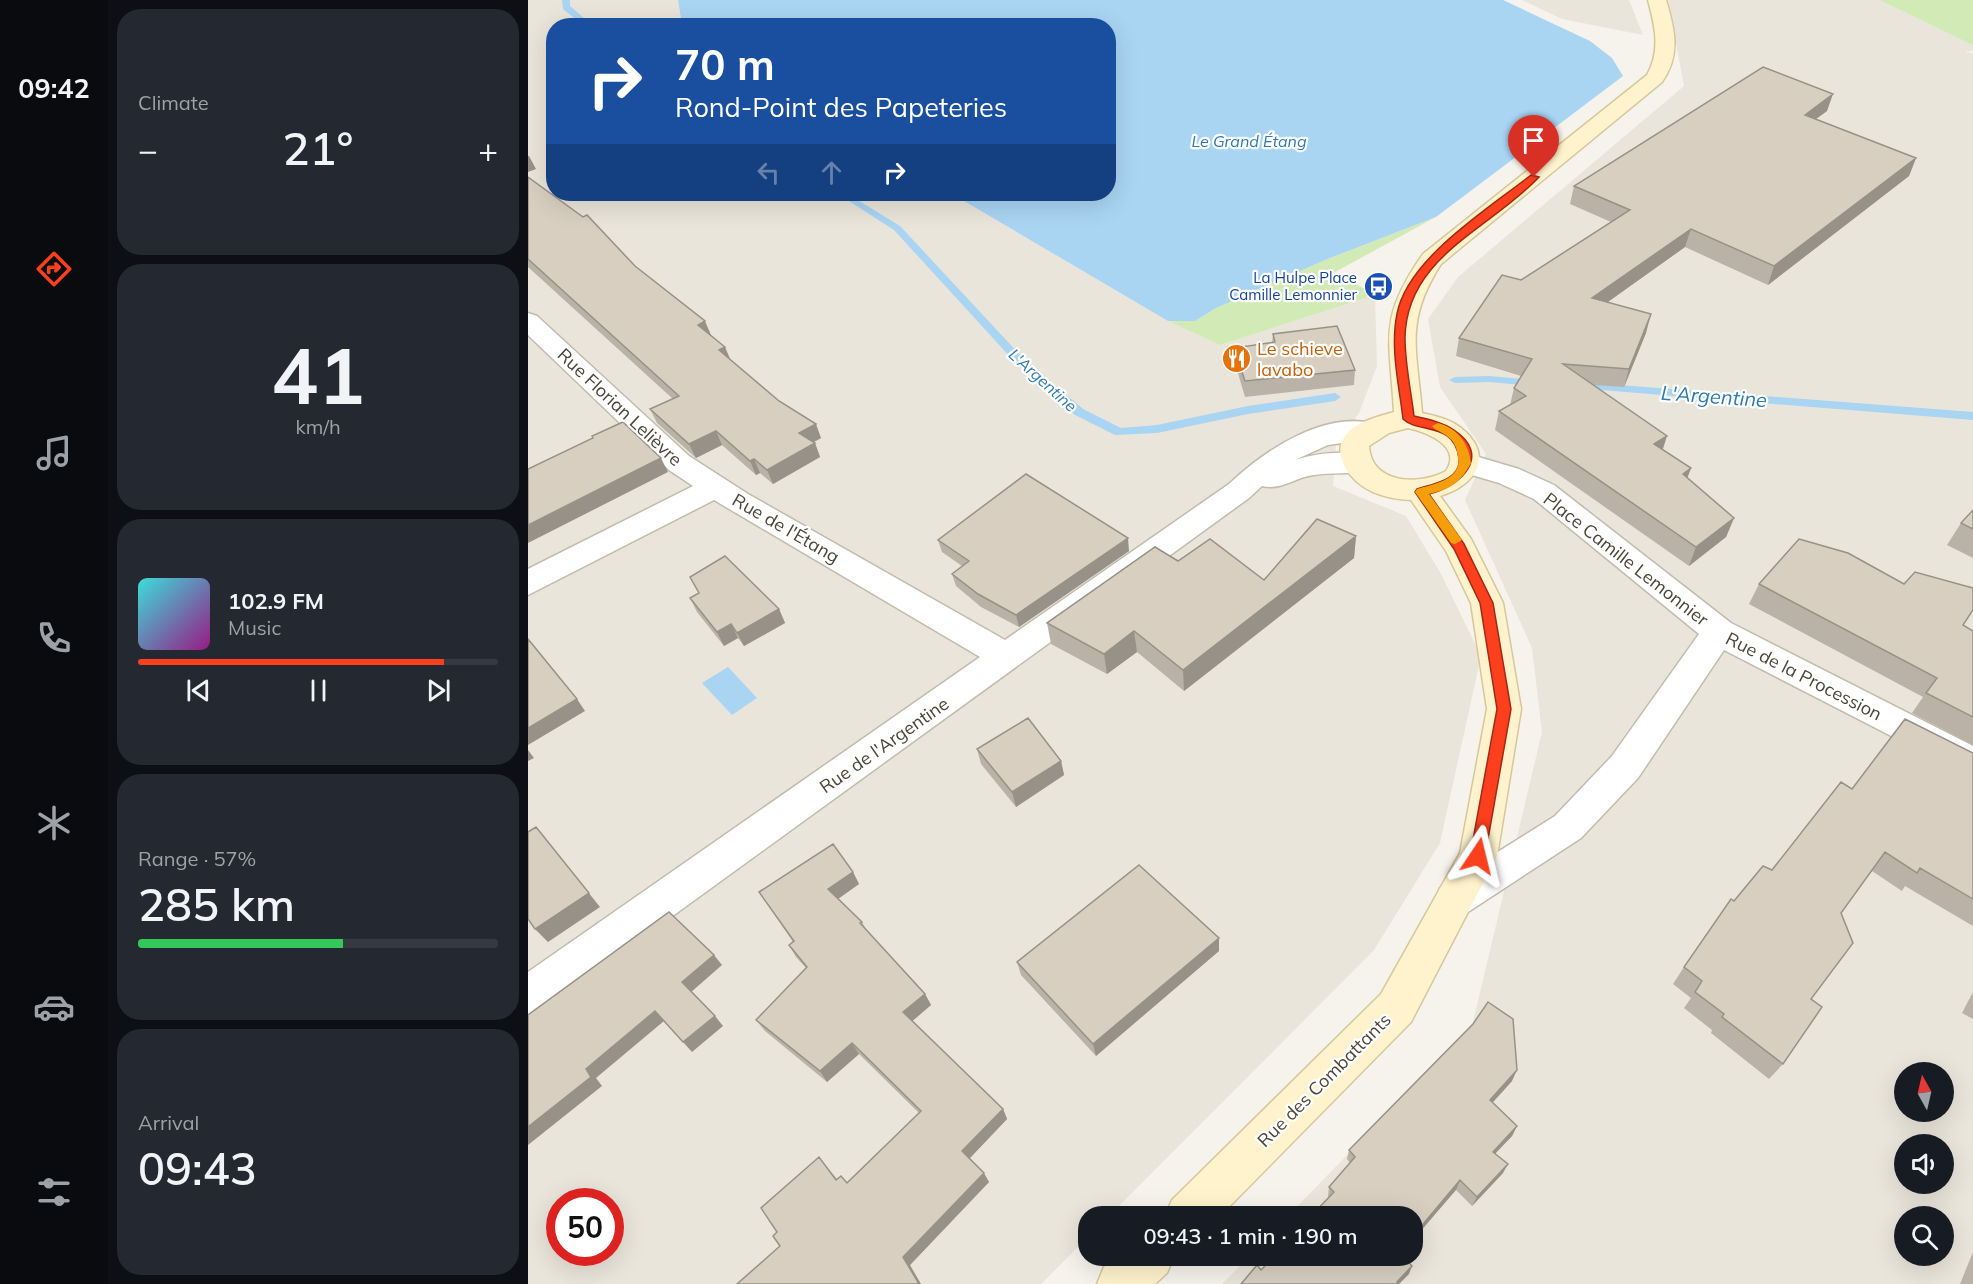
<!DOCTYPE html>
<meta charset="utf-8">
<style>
:root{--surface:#171b24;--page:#242831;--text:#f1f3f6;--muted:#9ea1a6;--line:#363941;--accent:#fc3f1d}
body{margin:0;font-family:Mulish,sans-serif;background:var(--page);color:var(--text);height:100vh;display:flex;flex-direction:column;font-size:22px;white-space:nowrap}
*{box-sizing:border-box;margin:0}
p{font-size:20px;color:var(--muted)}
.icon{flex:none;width:33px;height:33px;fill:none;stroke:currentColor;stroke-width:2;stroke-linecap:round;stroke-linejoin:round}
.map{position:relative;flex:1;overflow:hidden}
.details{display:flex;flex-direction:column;gap:9px;padding:9px;background:#0d0f14;width:420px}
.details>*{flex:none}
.top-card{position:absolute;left:18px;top:18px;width:570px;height:183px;border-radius:24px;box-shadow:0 6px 24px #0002;background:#1a4fa0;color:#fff;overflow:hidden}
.needle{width:39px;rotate:352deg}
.fabs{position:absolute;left:1366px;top:1062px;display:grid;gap:12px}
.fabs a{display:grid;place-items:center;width:60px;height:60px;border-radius:50%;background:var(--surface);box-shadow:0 6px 24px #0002;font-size:30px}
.speed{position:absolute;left:18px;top:1188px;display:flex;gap:12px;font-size:30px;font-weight:700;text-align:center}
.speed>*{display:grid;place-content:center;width:78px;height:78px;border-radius:50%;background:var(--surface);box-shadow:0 6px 24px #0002;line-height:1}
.speed .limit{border:9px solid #d22;background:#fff;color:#111}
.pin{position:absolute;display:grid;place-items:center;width:51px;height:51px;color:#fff;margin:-62px -26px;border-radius:50% 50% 50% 0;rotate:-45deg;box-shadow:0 0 6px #0007}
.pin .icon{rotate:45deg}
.me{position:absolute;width:66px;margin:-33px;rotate:10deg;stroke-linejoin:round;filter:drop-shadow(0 0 4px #0008)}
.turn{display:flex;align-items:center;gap:21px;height:126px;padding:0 30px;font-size:27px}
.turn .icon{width:78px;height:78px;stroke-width:2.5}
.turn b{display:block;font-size:42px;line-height:51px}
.lanes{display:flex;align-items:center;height:57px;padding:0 30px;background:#0003;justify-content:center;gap:30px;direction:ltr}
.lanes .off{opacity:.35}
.big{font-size:45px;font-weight:600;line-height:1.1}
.details .widget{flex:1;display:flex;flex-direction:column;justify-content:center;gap:9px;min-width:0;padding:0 21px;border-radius:24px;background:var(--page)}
.details .dial{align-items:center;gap:0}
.dial b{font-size:78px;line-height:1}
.song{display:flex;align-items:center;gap:18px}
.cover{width:72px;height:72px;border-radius:9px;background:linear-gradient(135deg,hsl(180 70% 55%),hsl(310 70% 35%))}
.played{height:6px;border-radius:3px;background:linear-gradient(90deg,var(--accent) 85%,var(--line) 85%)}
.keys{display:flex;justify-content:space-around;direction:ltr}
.heat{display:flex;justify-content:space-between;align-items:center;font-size:33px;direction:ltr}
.charge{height:9px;border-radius:4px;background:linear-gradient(90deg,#34c759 57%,var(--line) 0)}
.trip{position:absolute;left:550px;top:1206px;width:345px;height:60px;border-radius:24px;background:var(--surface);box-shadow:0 6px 24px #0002;font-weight:600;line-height:60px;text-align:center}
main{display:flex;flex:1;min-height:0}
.tabs{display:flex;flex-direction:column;width:108px;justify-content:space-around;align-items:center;background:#090b0e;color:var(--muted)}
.tabs .icon{width:42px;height:42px}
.tabs .selected{color:var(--accent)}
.tabs b{font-size:27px;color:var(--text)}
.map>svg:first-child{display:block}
.residential{fill:#eae5da;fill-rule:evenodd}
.green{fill:#d2eab5}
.water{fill:#a9d4f2}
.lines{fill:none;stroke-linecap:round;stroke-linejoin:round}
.stream{fill:#a9d4f2;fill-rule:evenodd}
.street-casing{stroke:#c2bbae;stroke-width:3}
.secondary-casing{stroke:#d6c79b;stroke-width:3}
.street{fill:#fff;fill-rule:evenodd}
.secondary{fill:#fff3cd;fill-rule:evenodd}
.wall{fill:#bab2a6}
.shaded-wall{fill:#979187}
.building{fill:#d8cfc1;stroke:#979187;stroke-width:1.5}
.route{fill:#fc3f1d;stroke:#a42913;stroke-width:1.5}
.slow{fill:#f59e0b}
.labels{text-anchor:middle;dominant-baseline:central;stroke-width:4.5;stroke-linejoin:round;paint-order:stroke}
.far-transit-label{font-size:15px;fill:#164399;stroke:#fff;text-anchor:end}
.far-water-label{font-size:16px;font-style:italic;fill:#2e7ab2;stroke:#fff}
.food-label{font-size:18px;fill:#c56008;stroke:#fff;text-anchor:start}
.street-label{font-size:18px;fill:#4b4439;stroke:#fff}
.water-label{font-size:20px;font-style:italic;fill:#2e7ab2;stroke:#fff}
</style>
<main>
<nav class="tabs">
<b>09:42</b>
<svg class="icon selected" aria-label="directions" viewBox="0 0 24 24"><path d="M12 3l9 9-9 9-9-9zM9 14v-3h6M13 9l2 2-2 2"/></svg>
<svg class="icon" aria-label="music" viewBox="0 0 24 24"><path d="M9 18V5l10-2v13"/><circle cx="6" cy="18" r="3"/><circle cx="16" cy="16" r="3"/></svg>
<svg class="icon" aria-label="phone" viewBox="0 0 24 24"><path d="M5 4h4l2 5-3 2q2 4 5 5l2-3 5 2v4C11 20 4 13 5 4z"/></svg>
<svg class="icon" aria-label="climate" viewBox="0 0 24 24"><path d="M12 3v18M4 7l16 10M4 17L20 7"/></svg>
<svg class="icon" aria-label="car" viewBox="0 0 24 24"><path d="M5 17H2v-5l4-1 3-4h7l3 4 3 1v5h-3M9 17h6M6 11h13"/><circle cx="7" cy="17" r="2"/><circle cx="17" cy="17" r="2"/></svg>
<svg class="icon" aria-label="filters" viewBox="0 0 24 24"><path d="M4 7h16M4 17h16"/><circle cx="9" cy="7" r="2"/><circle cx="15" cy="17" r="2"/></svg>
</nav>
<section class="details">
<div class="widget"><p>Climate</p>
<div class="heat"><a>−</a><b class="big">21°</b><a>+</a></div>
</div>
<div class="widget dial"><b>41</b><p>km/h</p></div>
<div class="widget">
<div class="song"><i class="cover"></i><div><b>102.9 FM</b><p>Music</p></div></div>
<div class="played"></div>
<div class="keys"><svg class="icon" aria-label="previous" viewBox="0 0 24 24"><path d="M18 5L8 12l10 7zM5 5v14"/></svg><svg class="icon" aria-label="pause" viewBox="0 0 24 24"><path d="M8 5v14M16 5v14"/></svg><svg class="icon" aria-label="next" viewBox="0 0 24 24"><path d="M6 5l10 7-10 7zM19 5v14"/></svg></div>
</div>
<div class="widget"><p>Range · 57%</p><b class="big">285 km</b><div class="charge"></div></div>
<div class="widget"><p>Arrival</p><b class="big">09:43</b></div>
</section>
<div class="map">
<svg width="1445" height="1284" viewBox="0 0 1445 1284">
<rect width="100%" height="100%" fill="#f6f3ec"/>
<path class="residential" d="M0,0H150L154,25L26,26V194H424L640,321L692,345L847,295L849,366L831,413L808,444L805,486L878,516L912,572L953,656L912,843L846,950L581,1216H561V1236L513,1284H0ZM32,1202H82V1252H32Z
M994,0H1101L1115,35L1034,19Z
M1140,0H1445V51H1437L1445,54V1284H694L722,1256H885V1216H760L944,1026L1014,732L1004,648L937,500L958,454L912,387L900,319L930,277L1156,86ZM1377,1072H1416V1112H1377ZM1377,1144H1416V1184H1377ZM1377,1216H1416V1256H1377Z"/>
<path class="green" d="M1352,0H1445V45Z
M908,217L807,272L847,295L692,345L640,321H667L688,308L797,260Z"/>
<path class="water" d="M150,0H975L1062,41L1084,58L1095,76L908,217L797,260L688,308L667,321H640L424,194H580V26L154,25Z
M200,667L229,698L204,715L174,683Z"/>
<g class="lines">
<path class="stream" d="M34,0H42V6L65,26H56L35,9Z
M310,194H320L372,226L493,356L555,409L593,428L629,425L720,406L807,393L813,397L807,401L720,414L629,433L587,435L547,415L485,360L366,230Z
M961,376L1006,380L1012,383L1006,386L961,382L927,383L921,380L927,377Z
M1052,382L1445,412V420L1048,388V384Z"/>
<defs>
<path id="street" d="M0,313L9,316L161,456L220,494L477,640L701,484C737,450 796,410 849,424L853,431L849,438L800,445L767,460C788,453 818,450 839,456L843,463L839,470C822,475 804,472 786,475C768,477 752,491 734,486L721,498L15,1010L0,1016V972L452,657L186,500L0,595V569L165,486L141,470L0,335Z
M937,453L991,469L1026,485L1203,623L1445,746V778L1196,650L1110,778L1053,838L940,912L926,918L912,912L907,900L912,888L1027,816L1084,756L1171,634L1006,499L971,483L927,470L923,463L927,456Z"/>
<path id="secondary" d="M1120,0H1138C1147,30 1153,55 1134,82L913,264C876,322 889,349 894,413C907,416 922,419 933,428C968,456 947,486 912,496L943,539L975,603L993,709L969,856L883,1022L692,1216H637L644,1200L853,994L932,853L959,709L943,603L918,551L883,500C857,499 832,491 818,469C814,461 810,450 814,442C821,423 849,417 866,412C862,338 849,320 895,254L1119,75C1133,50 1127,26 1120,0ZM880,428C898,432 935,446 918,471C891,486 843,484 841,446L861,433Z
M588,1256H646L639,1273L627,1284H569L576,1267Z"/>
</defs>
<use href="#street" class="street-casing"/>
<use href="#secondary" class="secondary-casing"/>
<use href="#street" class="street"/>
<use href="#secondary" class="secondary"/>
</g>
<path class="wall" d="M1299,111L1288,119L1388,158L1381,176L1240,285L1157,247L1080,302L1118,333L1096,387L1066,385L1135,450L1163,468L1159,478L1206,518L1198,537L1161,566L967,430L971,411L982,405L986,388L993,376L928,356L931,338L993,280L1083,222L1042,204L1046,186Z
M0,177L107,266L183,335L202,359L293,438L286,442L287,443L292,457L245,484L232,473L228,475L194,445L168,458L129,423L122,409L145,399L0,267Z
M745,334L827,370L826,385L717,397L707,363L706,348L744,343Z
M1445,510V558L1419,545L1433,523Z
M828,536L826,558L656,691L609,652L579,674L523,644L519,623L650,561L736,580Z
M410,540L601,551L491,627L453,607L428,586L424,574L434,566L414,552Z
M1231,584L1435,625L1445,631V745L1384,713L1395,697L1221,604Z
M162,598L251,609L257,623L216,646L210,638L196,646L169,612Z
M449,749L533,761L536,775L488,807L453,764Z
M1445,753V926L1377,886L1374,891L1344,871L1313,913L1283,999L1255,1064L1241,1079L1183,1033L1184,1030L1156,1008L1163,998L1145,984L1156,967L1206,901L1244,870L1324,789Z
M325,872L331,884L310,899L334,922L339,931L397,994L403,1005L384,1021L475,1109L479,1119L442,1158L461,1182L382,1265L252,1246L249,1232L299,1167L309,1179L319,1182L391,1113L331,1054L299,1082L237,1031L228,1020L278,968L268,957L261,945L265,942L231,892Z
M691,951L568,1056L493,975L489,962Z
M1445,992V1019L1434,1013Z
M945,1024L984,1081L964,1103L989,1126L984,1136L967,1154L975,1173L944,1206L928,1190L801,1198L800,1196L801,1187L822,1163L819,1159L821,1150Z
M1445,1252V1284H1432Z"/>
<path class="shaded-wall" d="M1305,94L1299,111L1270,132L1277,115Z
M0,156H1L8,169L0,172Z
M1388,158L1381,176L1240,285L1246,266Z
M1163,229L1157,247L1060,316L1064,298Z
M1123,314L1118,333L1096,387L1101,369Z
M177,321L183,335L170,325Z
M197,347L203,361L191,350Z
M288,424L293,438L276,447L271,433Z
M188,431L194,445L168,458L161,444Z
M1139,436L1133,455L1126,444Z
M287,443L292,457L245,484L239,470Z
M133,458L140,472L0,543V525Z
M226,459L232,473L228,475L222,461Z
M1163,468L1156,487L1155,474Z
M1206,518L1198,537L1161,566L1168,547Z
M828,536L826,558L656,691L655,670Z
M600,538L601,551L491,627L488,615Z
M251,609L257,623L216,646L209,633Z
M203,624L210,638L196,646L189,632Z
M606,631L609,652L579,674L576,654Z
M49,699L57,711L0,745V728Z
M0,750L6,758L0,761Z
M533,761L536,775L488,807L484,792Z
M8,827L72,907L20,942L7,929Z
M325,872L331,884L307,901L300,889Z
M691,938V951L568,1056L565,1044Z
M186,955L194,965L162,993L154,982Z
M397,994L403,1005L381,1024L375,1012Z
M127,1011L136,1021L68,1078L74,1086L0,1145V1127L58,1069Z
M187,1016L195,1026L164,1052L155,1042Z
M324,1043L331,1054L299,1082L292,1071Z
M989,1070L984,1081L957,1111L962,1100Z
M475,1109L479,1119L440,1160L434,1151Z
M989,1126L984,1136L960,1161L965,1152Z
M980,1164L975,1173L944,1206L949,1197Z
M456,1173L461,1182L382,1265L393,1284H391L375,1257Z
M932,1180L928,1190L885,1240V1236Z
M884,1266L881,1274L871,1284H868Z"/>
<path class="building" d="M1235,67L1305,94L1277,115L1388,158L1246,266L1163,229L1064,298L1123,314L1101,369L1035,364L1139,436L1126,444L1163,468L1155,474L1206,518L1168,547L971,411L998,396L986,388L1004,359L931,338L974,275L993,280L1102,210L1046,186Z
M0,177L55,217L59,215L107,266L177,321L170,325L197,347L191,350L251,401L288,424L271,433L287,443L239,470L226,459L222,461L188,431L161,444L122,409L151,396L0,259Z
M809,326L827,370L717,381L706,348L747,342L745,334Z
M95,422L133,458L0,525V469L65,438L64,436Z
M498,474L600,538L488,615L450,594L424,574L441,561L410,540Z
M1445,510V529L1433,523Z
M789,519L828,536L655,670L606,631L576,654L519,623L627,547L650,561L682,539L736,580Z
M1271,539L1320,553L1376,584L1387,572L1445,588V610L1435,625L1445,631V717L1398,693L1409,678L1231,584Z
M197,556L251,609L209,633L203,624L189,632L162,598L171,593L162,577Z
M0,639L49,699L0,728Z
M500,718L533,761L484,792L449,749Z
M1377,719L1445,753V899L1392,868L1389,873L1357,852L1313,913L1325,943L1283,999L1294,1007L1255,1064L1194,1017L1196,1014L1167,992L1174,981L1156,967L1203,899L1206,901L1235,866L1244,870L1313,782L1324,789Z
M8,827L61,893L7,929L0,919V832Z
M305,844L325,872L300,889L334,922L332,923L397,994L375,1012L475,1109L434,1151L456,1173L375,1257L391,1284H209L252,1246L245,1236L249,1232L233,1208L291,1157L308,1180L313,1176L319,1183L393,1111L324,1043L292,1071L228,1020L279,967L261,945L266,941L231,892Z
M611,865L691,938L565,1044L489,962Z
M141,912L186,955L154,982L187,1016L155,1042L127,1011L58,1069L63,1077L0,1127V1015Z
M960,1002L985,1019L989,1070L962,1100L989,1126L965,1152L980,1164L949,1197L932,1180L885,1236V1216H783L806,1192L801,1187L827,1157L821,1150L945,1024Z
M747,1256H875L884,1266L869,1282L870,1284H713L729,1265L733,1270Z"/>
<path class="route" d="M1003,175L1011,177C963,229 878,256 877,338C877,364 883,391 886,416C900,419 914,422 926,430C964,455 934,486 901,494L936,544L965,603L983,709L957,856L955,861L950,863L944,861L942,856L969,709L952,603L926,549L887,492L889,489C904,484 933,480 931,459C927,421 890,434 875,419C871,385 862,348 869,314C879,259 960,209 1003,175Z"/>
<path class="slow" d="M910,423C930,429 940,442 943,463C933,482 923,489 901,494L934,540L927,544L923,543L887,492L889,489C905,484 934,480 930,457C929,449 927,442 920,437C915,432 908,431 904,426Z"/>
<defs>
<symbol id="bus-disc" viewBox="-11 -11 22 22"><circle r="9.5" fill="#1a4fb4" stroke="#fff"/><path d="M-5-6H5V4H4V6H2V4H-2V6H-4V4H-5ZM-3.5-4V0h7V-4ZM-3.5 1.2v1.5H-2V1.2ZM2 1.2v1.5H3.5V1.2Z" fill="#fff"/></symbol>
<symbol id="restaurant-disc" viewBox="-11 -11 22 22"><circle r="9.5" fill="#e8710a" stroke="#fff"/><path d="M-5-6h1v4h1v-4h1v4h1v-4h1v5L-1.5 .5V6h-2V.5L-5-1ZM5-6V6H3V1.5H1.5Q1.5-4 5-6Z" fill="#fff"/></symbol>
</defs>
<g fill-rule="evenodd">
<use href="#bus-disc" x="834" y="270" width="33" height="33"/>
<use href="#restaurant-disc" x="692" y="342" width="33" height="33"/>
</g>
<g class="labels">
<g class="far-transit-label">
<text x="829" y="277">La Hulpe Place<tspan x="829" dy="17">Camille Lemonnier</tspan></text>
</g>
<g class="far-water-label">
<text x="721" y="141">Le Grand Étang</text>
<text transform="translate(515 380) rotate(42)">L'Argentine</text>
</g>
<g class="food-label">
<text x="729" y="348">Le schieve<tspan x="729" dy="21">lavabo</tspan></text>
</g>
<g class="street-label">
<text transform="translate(92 407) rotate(43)">Rue Florian Lelièvre</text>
<text transform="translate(258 528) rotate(30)">Rue de l'Étang</text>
<text transform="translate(1098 559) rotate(38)">Place Camille Lemonnier</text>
<text transform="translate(1276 676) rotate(27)">Rue de la Procession</text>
<text transform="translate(356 745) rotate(-35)">Rue de l'Argentine</text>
<text transform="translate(796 1080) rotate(-45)">Rue des Combattants</text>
</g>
<g class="water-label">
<text transform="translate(1186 396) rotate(4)">L'Argentine</text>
</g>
</g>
</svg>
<div class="fabs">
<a><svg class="needle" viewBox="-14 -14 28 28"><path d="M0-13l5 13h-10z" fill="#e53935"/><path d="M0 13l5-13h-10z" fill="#9ea1a6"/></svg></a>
<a><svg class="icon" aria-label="sound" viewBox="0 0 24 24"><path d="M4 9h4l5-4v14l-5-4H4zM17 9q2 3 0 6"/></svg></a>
<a><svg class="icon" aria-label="search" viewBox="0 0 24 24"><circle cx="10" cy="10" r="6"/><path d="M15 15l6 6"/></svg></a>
</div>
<div class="speed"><div class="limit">50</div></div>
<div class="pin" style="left:1006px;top:177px;background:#d93025"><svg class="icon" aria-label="arrive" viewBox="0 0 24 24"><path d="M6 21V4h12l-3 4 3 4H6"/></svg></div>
<svg class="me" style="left:950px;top:856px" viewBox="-20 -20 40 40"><path d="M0-17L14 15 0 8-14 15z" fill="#fc3f1d" stroke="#fff" stroke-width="4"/></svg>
<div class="trip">09:43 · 1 min · 190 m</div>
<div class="top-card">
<div class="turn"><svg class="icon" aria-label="right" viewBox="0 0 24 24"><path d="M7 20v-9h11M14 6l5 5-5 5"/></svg><div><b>70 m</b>Rond-Point des Papeteries</div></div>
<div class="lanes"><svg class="icon off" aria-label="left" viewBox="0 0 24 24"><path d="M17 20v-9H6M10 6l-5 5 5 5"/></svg><svg class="icon off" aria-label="ahead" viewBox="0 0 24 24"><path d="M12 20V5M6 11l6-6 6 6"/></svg><svg class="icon" aria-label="right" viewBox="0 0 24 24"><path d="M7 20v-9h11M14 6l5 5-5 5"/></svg></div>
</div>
</div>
</main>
